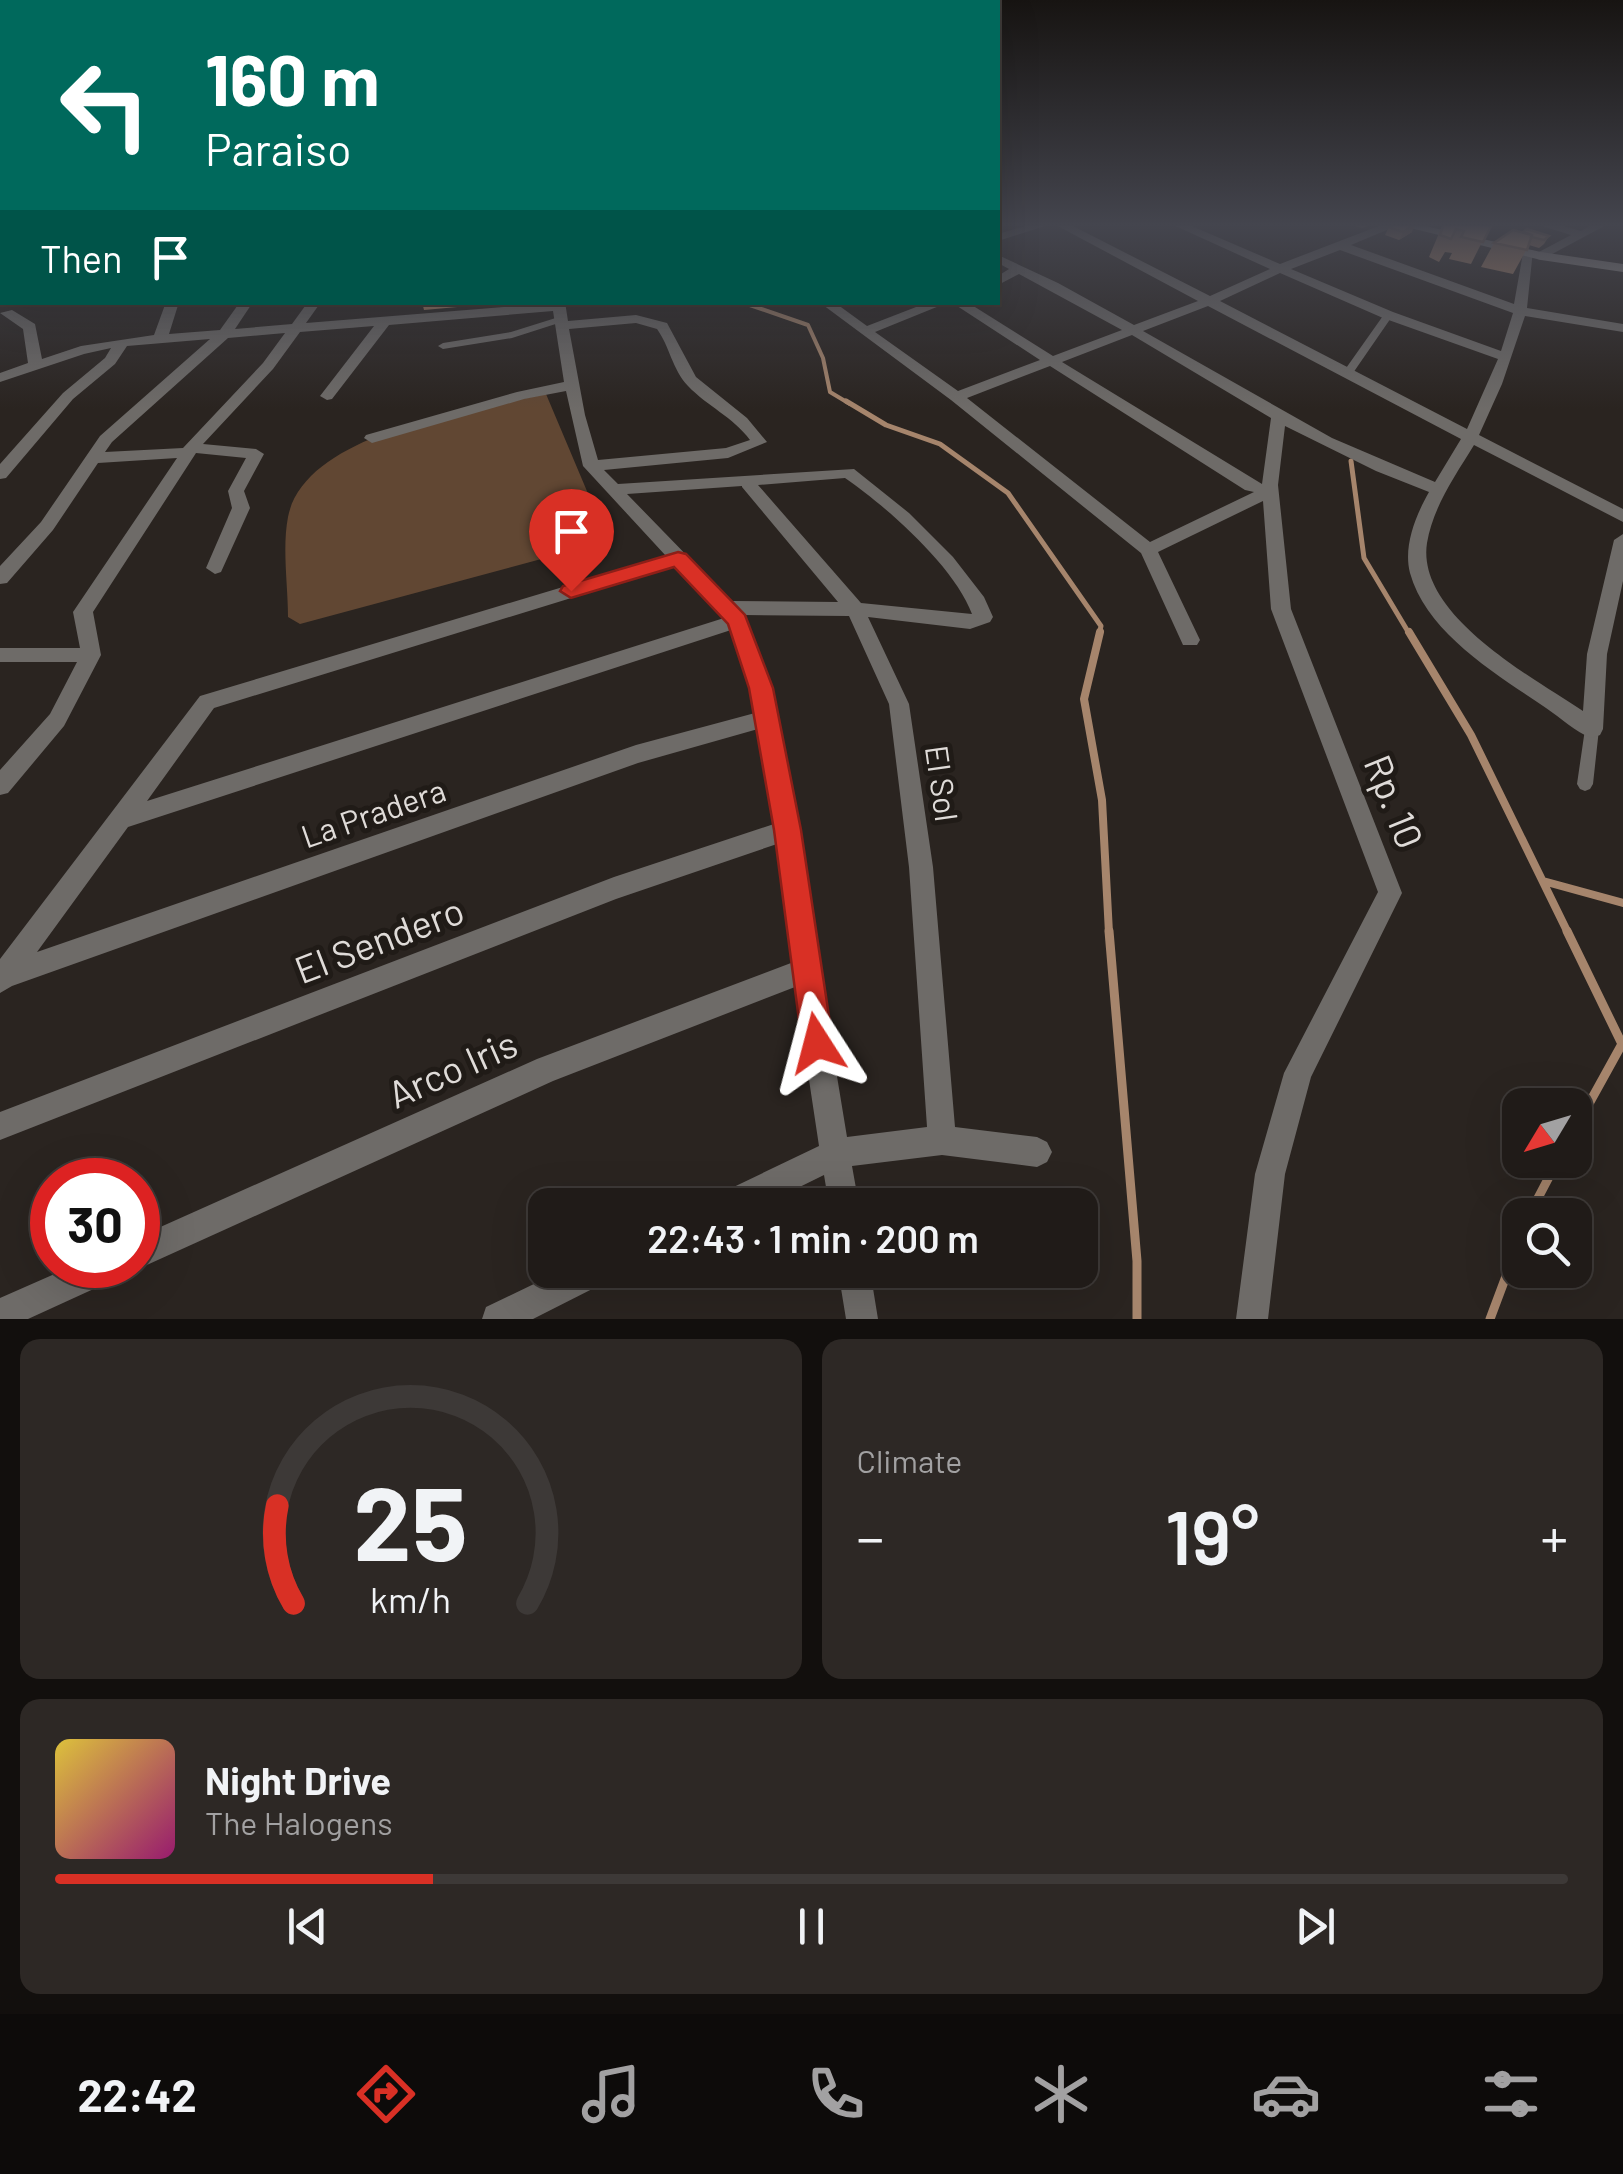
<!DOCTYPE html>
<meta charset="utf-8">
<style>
:root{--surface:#201b18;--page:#2d2825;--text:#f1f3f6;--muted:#a2a1a2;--line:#3d3937;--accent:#d93025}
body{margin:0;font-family:Barlow,sans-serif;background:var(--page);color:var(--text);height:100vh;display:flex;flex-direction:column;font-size:38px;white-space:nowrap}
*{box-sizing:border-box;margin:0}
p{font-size:32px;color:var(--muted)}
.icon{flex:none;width:55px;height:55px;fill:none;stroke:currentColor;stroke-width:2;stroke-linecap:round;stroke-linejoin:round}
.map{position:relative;height:1319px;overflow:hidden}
.sheet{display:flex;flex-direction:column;gap:20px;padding:20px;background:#120f0d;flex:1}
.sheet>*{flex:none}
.guide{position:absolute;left:0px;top:0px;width:1000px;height:305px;box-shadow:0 10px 40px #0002,0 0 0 2px var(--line);background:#00695c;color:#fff;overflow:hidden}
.needle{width:65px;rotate:232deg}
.buttons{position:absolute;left:1502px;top:1088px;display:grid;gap:20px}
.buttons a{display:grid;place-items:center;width:90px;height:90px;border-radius:20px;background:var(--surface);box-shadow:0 10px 40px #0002,0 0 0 2px var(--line);font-size:50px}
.speed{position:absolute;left:30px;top:1158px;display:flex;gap:20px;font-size:50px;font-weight:700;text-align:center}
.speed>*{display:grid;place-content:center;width:130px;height:130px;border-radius:50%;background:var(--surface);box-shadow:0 10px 40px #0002,0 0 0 2px var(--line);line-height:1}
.speed .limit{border:15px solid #d22;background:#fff;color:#111}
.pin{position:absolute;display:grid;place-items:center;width:85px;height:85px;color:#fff;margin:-102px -42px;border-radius:50% 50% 50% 0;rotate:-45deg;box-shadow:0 0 10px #0007}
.pin .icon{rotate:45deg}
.me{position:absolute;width:110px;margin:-55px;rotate:351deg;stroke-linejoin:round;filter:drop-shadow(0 0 8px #0008)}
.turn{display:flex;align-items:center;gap:35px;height:210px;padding:0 40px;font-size:45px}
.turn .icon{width:130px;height:130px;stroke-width:2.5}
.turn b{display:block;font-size:70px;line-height:85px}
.then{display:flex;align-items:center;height:95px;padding:0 40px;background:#0003;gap:20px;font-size:38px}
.big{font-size:75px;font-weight:600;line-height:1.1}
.sheet .tile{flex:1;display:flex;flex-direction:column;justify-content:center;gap:15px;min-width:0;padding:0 35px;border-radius:20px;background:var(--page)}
.sheet .dial{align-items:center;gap:0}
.dial svg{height:260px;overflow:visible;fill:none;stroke:var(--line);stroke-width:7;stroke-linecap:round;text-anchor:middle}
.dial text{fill:var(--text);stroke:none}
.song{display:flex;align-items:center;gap:30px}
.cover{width:120px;height:120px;border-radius:15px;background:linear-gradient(135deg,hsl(50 70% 55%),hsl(320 70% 35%))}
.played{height:10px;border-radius:5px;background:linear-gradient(90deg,var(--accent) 25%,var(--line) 25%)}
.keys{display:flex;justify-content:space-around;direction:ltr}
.heat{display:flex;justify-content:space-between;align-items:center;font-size:55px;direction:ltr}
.sheet .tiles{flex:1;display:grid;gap:20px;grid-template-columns:1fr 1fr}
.tile:last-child{grid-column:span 2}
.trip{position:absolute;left:528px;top:1188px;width:570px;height:100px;border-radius:20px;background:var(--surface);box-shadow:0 10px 40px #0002,0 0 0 2px var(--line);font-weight:600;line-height:100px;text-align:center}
.tabs{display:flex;height:160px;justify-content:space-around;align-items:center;background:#0d0b0a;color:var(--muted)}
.tabs .icon{width:70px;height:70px}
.tabs .active{color:var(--accent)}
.tabs b{font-size:45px;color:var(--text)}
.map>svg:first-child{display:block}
.green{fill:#614733}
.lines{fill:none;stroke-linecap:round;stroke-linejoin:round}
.stream-far3{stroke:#a6856c;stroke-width:4}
.stream-far2{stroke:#a6856c;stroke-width:5}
.stream-far1{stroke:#a6856c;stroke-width:8}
.stream{stroke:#a6856c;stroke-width:9}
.lane{fill:#6e6b68;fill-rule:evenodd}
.street{fill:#6e6b68;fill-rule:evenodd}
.secondary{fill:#97928e;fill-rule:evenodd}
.wall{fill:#b08668}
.shaded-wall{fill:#906d55}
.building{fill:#cd9c79;stroke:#906d55;stroke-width:2.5}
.route{fill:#d93025;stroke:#8d1f18;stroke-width:2.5}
.labels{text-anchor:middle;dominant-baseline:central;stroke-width:10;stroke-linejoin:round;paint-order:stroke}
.street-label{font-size:32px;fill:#dfdbd8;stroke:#201b17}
.near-street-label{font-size:38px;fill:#dfdbd8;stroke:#201b17}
</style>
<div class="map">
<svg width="1623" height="1319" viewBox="0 0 1623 1319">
<rect width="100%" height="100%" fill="#2a2420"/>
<path class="green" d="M546,394L608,541L300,624L288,617C288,586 282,548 288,517C305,431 476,409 546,394Z"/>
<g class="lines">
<path class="stream-far3" d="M741,302L808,325L823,358L830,392L850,404"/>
<path class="stream-far2" d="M846,401L886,425L940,444L1008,493L1101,626L1099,635
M1351,461L1364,558L1410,635"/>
<path class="stream-far1" d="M1100,632L1084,699L1102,800L1109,933
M1409,632L1471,735L1568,933
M1543,881L1623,903"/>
<path class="stream" d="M1109,931L1137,1261V1319
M1567,931L1622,1044L1575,1129
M1529,1215L1558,1160
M1490,1319L1520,1239"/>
<path class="lane" d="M1385,313L1393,315L1353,373H1345L1344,371Z
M562,316L567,319L565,321L512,338L443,349L438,346L443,343L511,332Z
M1592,723L1597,725L1599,729L1593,784L1590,789L1585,791L1580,789L1577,784L1585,729L1587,725Z"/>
<path class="street" d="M1032,224H1051L998,241V234Z
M1054,224H1069L1210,296L1270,269L1171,224H1187L1280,264L1384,224H1401L1351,245L1514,304L1523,253L1533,250L1527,308L1623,324V332L1525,316L1502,384L1479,435L1623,509V522L1474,445C1455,476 1433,507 1427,543C1416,615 1532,677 1583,711L1587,654L1614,540L1623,534V581L1607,654L1603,729L1600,735L1592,738C1575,732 1561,718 1546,708C1498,675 1427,634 1410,573C1403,546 1416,515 1429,492L1376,471L1285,426L1278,485L1291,609L1402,893L1311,1077L1285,1174L1268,1319H1236L1255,1174L1284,1073L1378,892L1271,609L1263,501L1158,552L1200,640L1197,645H1183L1141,553L951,400L819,302H834L867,326L929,302H949L875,332L958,391L1040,360L951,302H967L1053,356L1122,330L1019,274L998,285V276L1009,269L998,263V255L1058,283L1134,325L1198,301ZM1340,250L1513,313L1501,351L1393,312L1291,269ZM1280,273L1383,318L1498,359L1467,429L1220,301ZM1208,306L1461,439L1435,482L1332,438L1143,331ZM1132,335L1271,418L1262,484L1062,362ZM1050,366L1245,490L1254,492L1150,542L967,398Z
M1536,224H1556L1581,231L1593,224H1608L1541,260L1537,259V253L1571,235Z
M0,251L2,252V260L0,259Z
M166,302H179L169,334L220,330L240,302H253L235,329L292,324L308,302H321L306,323L565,302L568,321L636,315L667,323L696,377L747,418L767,442L728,458L604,470L618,484L854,469L909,513L953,557L984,597L993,617L990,622L970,629L868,617L909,704L933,867L955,1127L1037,1137L1047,1142L1052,1152L1047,1162L1037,1167L942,1155L852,1166L859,1205H829L824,1175L763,1205H715L719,1194L819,1146L795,987L553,1081L149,1264L138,1269L129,1265H138V1237L537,1059L791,963L777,844L616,899L0,1140V1112L614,877L774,824L758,729L638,763L12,986L0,993V959L200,696L666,556L583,466L566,391L524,399L372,443L364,438L366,435L517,392L564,382L553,311L389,325L332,399L327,400L320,396L374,326L300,332L273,369L203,444L256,449L264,454L244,491L250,508L221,572L215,574L206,568L232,508L228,491L246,458L196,453L93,612L101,655L64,726L8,793L0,795V770L50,714L77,662H0V648H80L73,612L177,458L98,463L53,530L7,583L0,584V566L41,522L100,436L210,339L127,346L115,364L73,399L6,478L0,479V464L63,393L105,358L111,348L84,354L0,382V373L28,363L23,329L0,313L12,310L35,324L42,359L81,346L154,335ZM636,323L657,329C670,347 672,369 688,386C707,406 733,417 750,440L726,448L598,460L585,415L569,329ZM285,333L263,363L183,448L105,452L112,442L228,338ZM845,478C887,507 954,566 972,614L861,603L758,485ZM742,486V487L838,602L731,601L627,494ZM675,566L724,618L147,801L214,708ZM744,615L849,616L889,704L909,867L927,1127L847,1137L778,718L771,688ZM731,630L751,688L755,713L636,745L37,952L128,827Z
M75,1265H127L122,1276L28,1319H0V1298Z
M563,1270H613L608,1281L533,1319H482L486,1307Z
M838,1270H870L878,1319H846Z"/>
<path class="secondary" d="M1394,224H1416L1541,252L1623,264V272L1541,260Z"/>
</g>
<path class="wall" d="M1349,224H1373L1362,228Z
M1442,224H1491L1471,264L1449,259L1452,253L1445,252L1439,262L1429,257L1442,226Z
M1389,227L1412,232L1399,240L1385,235Z
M1513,230L1549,236L1544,244L1539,248L1529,245L1513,274L1481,267L1494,243Z
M422,302H512L424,310Z"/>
<path class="shaded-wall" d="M1415,224L1412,232L1399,240L1403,232Z"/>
<path class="building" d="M1395,224H1415L1403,232L1389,227Z
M1444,224H1482L1491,226L1483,242L1461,237L1464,231L1456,229L1451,239L1440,235Z
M1527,229L1549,236L1544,240L1531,237L1532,235L1523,232Z
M1513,230L1532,235L1527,250L1494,243Z"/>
<linearGradient id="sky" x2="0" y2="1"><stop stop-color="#171412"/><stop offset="0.55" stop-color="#44454e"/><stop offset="1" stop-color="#44454e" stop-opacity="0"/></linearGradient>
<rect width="1623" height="409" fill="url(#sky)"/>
<path class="route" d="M678,552L686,554L745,615L773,688L801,830L833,1043L828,1054L817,1059L806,1054L802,1043L774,830L749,688L728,624L674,567L571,598L560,591L563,586Z"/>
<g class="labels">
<g class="street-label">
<text transform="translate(943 783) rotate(82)">El Sol</text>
<text transform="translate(373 812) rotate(-19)">La Pradera</text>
</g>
<g class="near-street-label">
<text transform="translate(1395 801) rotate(68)">Rp. 10</text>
<text transform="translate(379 939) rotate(-21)">El Sendero</text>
<text transform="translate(452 1068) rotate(-24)">Arco Iris</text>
</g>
</g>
</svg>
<div class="buttons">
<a><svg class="needle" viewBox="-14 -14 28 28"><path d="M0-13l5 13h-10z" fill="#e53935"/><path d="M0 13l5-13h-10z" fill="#a2a1a2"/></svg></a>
<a><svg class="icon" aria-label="search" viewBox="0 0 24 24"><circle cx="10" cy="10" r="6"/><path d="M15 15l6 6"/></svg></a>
</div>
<div class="speed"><div class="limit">30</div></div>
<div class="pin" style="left:571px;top:591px;background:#d93025"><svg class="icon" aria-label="arrive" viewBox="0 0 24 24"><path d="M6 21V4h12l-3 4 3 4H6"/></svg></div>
<svg class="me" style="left:817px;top:1043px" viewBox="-20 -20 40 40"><path d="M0-17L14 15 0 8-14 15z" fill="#d93025" stroke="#fff" stroke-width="4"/></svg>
<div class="trip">22:43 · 1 min · 200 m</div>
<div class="guide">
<div class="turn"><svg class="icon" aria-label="left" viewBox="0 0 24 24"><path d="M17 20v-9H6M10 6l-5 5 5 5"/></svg><div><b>160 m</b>Paraiso</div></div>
<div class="then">Then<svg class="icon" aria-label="arrive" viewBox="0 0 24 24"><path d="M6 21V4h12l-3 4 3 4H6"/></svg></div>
</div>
</div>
<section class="sheet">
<div class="tiles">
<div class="tile dial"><svg viewBox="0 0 100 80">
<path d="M14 69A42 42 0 1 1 86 69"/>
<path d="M14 69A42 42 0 0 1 9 39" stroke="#d93025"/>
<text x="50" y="56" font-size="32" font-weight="700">25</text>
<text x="50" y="72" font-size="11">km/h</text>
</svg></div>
<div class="tile"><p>Climate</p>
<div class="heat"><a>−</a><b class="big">19°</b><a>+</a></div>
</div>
<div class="tile">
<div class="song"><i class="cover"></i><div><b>Night Drive</b><p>The Halogens</p></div></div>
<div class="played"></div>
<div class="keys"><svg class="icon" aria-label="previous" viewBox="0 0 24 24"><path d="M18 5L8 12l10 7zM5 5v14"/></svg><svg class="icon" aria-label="pause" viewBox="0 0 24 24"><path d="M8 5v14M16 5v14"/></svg><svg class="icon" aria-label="next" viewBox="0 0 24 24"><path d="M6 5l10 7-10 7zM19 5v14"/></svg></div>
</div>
</div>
</section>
<nav class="tabs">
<b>22:42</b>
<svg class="icon active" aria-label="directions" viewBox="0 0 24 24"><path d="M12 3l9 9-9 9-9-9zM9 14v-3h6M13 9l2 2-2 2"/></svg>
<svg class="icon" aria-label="music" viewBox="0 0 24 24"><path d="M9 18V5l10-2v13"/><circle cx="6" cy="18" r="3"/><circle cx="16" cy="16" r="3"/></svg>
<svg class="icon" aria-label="phone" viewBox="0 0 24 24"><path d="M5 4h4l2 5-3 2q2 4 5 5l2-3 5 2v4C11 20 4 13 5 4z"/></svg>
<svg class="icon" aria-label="climate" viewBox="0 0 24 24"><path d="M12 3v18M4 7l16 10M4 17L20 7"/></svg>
<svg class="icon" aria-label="car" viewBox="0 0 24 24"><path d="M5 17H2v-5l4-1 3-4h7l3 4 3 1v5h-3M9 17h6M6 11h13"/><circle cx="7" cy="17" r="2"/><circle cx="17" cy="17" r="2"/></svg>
<svg class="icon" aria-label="filters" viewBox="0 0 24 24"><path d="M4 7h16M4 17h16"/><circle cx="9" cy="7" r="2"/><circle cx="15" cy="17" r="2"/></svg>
</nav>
